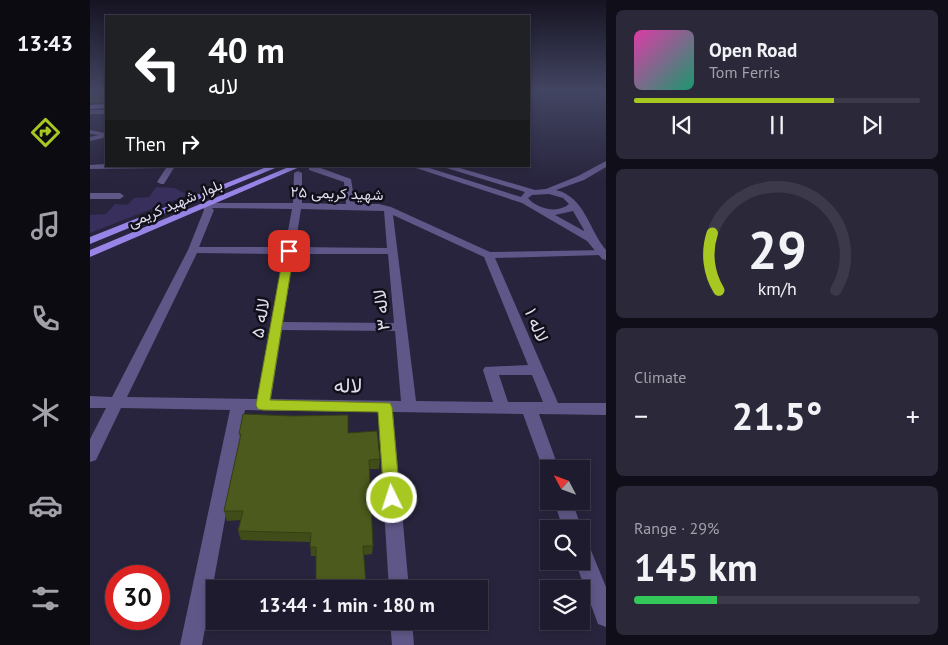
<!DOCTYPE html>
<meta charset="utf-8">
<style>
:root{--surface:#1e1b2e;--page:#2b283a;--text:#f1f3f6;--muted:#a1a1aa;--line:#3c394a;--accent:#a6c820}
body{margin:0;font-family:"PT Sans",Vazirmatn,sans-serif;background:var(--page);color:var(--text);height:100vh;display:flex;flex-direction:column;font-size:19px;white-space:nowrap}
*{box-sizing:border-box;margin:0}
p{font-size:16px;color:var(--muted)}
.icon{flex:none;width:28px;height:28px;fill:none;stroke:currentColor;stroke-width:2;stroke-linecap:round;stroke-linejoin:round}
.map{position:relative;flex:1;overflow:hidden}
.sheet{display:flex;flex-direction:column;gap:10px;padding:10px;background:#100f19;width:342px}
.sheet>*{flex:none}
.hud{position:absolute;left:15px;top:15px;width:425px;height:152px;border-radius:0px;box-shadow:0 2px 8px #0003,0 0 0 1px var(--line);background:#202124;color:#fff;overflow:hidden}
.needle{width:32px;rotate:311deg}
.controls{position:absolute;left:450px;top:460px;display:grid;gap:10px}
.controls a{display:grid;place-items:center;width:50px;height:50px;border-radius:0px;background:var(--surface);box-shadow:0 2px 8px #0003,0 0 0 1px var(--line);font-size:25px}
.speed{position:absolute;left:15px;top:565px;display:flex;gap:10px;font-size:25px;font-weight:700;text-align:center}
.speed>*{display:grid;place-content:center;width:65px;height:65px;border-radius:50%;background:var(--surface);box-shadow:0 2px 8px #0003,0 0 0 1px var(--line);line-height:1}
.speed .limit{border:8px solid #d22;background:#fff;color:#111}
.pin{position:absolute;display:grid;place-items:center;width:42px;height:42px;color:#fff;margin:-21px;border-radius:10px;box-shadow:0 2px 8px #0006}
.me{position:absolute;width:55px;margin:-28px;rotate:356deg;stroke-linejoin:round;filter:drop-shadow(0 0 4px #0008)}
.turn{display:flex;align-items:center;gap:18px;height:105px;padding:0 20px;font-size:22px}
.turn .icon{width:65px;height:65px;stroke-width:2.5}
.turn b{display:block;font-size:35px;line-height:42px}
.then{display:flex;align-items:center;height:48px;padding:0 20px;background:#0003;gap:10px;font-size:19px}
.big{font-size:38px;font-weight:600;line-height:1.1}
.sheet .tile{flex:1;display:flex;flex-direction:column;justify-content:center;gap:8px;min-width:0;padding:0 18px;border-radius:8px;background:var(--page)}
.sheet .dial{align-items:center;gap:0}
.dial svg{height:130px;overflow:visible;fill:none;stroke:var(--line);stroke-width:7;stroke-linecap:round;text-anchor:middle}
.dial text{fill:var(--text);stroke:none}
.song{display:flex;align-items:center;gap:15px}
.cover{width:60px;height:60px;border-radius:8px;background:linear-gradient(135deg,hsl(320 70% 55%),hsl(160 70% 35%))}
.played{height:5px;border-radius:2px;background:linear-gradient(90deg,var(--accent) 70%,var(--line) 70%)}
.keys{display:flex;justify-content:space-around;direction:ltr}
.heat{display:flex;justify-content:space-between;align-items:center;font-size:28px;direction:ltr}
.charge{height:8px;border-radius:4px;background:linear-gradient(90deg,#34c759 29%,var(--line) 0)}
.trip{position:absolute;left:116px;top:580px;width:282px;height:50px;border-radius:0px;background:var(--surface);box-shadow:0 2px 8px #0003,0 0 0 1px var(--line);font-weight:600;line-height:50px;text-align:center}
main{display:flex;flex:1;min-height:0}
.tabs{display:flex;flex-direction:column;width:90px;justify-content:space-around;align-items:center;background:#0c0b12;color:var(--muted)}
.tabs .icon{width:35px;height:35px}
.tabs .selected{color:var(--accent)}
.tabs b{font-size:22px;color:var(--text)}
.map>svg:first-child{display:block}
.green{fill:#382f5d}
.lines{fill:none;stroke-linecap:round;stroke-linejoin:round}
.minor{fill:#5f5787;fill-rule:evenodd}
.tertiary{fill:#5f5787;fill-rule:evenodd}
.secondary{fill:#7e70bd;fill-rule:evenodd}
.primary{fill:#9784e6;fill-rule:evenodd}
.wall{fill:#414d19}
.building{fill:#4c5a1d;stroke:#353f14}
.route{fill:#a6c820;stroke:#6c8215}
.labels{text-anchor:middle;dominant-baseline:central;stroke-width:5;stroke-linejoin:round;paint-order:stroke}
.far-street-label{font-size:15px;fill:#dedced;stroke:#110f1a}
.street-label{font-size:18px;fill:#dedced;stroke:#110f1a}
.near-street-label{font-size:21px;fill:#dedced;stroke:#110f1a}
</style>
<main>
<nav class="tabs">
<b>13:43</b>
<svg class="icon selected" aria-label="directions" viewBox="0 0 24 24"><path d="M12 3l9 9-9 9-9-9zM9 14v-3h6M13 9l2 2-2 2"/></svg>
<svg class="icon" aria-label="music" viewBox="0 0 24 24"><path d="M9 18V5l10-2v13"/><circle cx="6" cy="18" r="3"/><circle cx="16" cy="16" r="3"/></svg>
<svg class="icon" aria-label="phone" viewBox="0 0 24 24"><path d="M5 4h4l2 5-3 2q2 4 5 5l2-3 5 2v4C11 20 4 13 5 4z"/></svg>
<svg class="icon" aria-label="climate" viewBox="0 0 24 24"><path d="M12 3v18M4 7l16 10M4 17L20 7"/></svg>
<svg class="icon" aria-label="car" viewBox="0 0 24 24"><path d="M5 17H2v-5l4-1 3-4h7l3 4 3 1v5h-3M9 17h6M6 11h13"/><circle cx="7" cy="17" r="2"/><circle cx="17" cy="17" r="2"/></svg>
<svg class="icon" aria-label="filters" viewBox="0 0 24 24"><path d="M4 7h16M4 17h16"/><circle cx="9" cy="7" r="2"/><circle cx="15" cy="17" r="2"/></svg>
</nav>
<div class="map">
<svg width="516" height="645" viewBox="0 0 516 645">
<rect width="100%" height="100%" fill="#28243d"/>
<path class="green" d="M66,187L85,188L97,195L0,233V215L16,214L25,204L37,205L44,198L59,197Z"/>
<g class="lines">
<path class="minor" d="M0,110H16V114H0Z
M0,130L15,133L16,134L13,138L0,141V137L9,135L0,134Z
M16,164V166H85L74,184H71L67,182L76,168L0,169V165Z
M219,166H225L261,179L265,204H289L301,207L400,252L515,250L516,253L511,255L405,258L468,403H516V415L449,414L469,469H459V475L455,474L453,469L433,414L303,412L319,589H299L288,412L155,410L112,645H90L140,410L31,408L6,460L0,462V439L16,408H0V396L22,397L98,250L114,210L112,205L113,203H203L204,173L208,171L212,173V203L256,204L254,182L219,170ZM122,208L202,209L195,247H109L124,210ZM211,209L294,211L297,248L205,247ZM303,215L394,257L438,365L395,367L393,370L403,402L326,401ZM107,253L194,254L167,399L37,397ZM204,254H298L304,323L193,322ZM192,330L305,331L311,401L181,399ZM409,375H442L453,402H418Z
M0,193H30L34,196L30,199H0Z
M464,501H482L492,529L491,532V529H473Z
M491,541L498,543L516,587V627L508,624L485,561H491Z
M300,621H322L324,645H302Z"/>
<path class="tertiary" d="M516,161V167L494,180L466,190C495,197 499,230 516,250V260L512,259L497,241L432,203L320,166H333L431,197L435,192L350,166H363L445,190L456,189L488,176ZM459,194L473,198L479,204C468,214 447,209 438,198L442,195ZM483,211L494,230V231L465,215Z"/>
<path class="secondary" d="M16,104V108L0,109V105Z"/>
<path class="primary" d="M179,166H190L0,244V237Z
M201,166H212L0,257V250Z"/>
</g>
<path class="wall" d="M0,90H16V102L0,103Z
M258,433L290,459L289,469H279L283,546L282,554L274,555L275,589H226V556H221L220,542L151,540L148,531L151,520L137,521L134,511L150,438L149,434Z"/>
<path class="building" d="M153,414L203,416L258,415V433L287,431L290,459L279,460L283,546H273L276,585L226,587V547H220L221,533L148,531L153,511H134L151,434H149Z"/>
<linearGradient id="sky" x2="0" y2="1"><stop stop-color="#161422"/><stop offset="0.5" stop-color="#424562"/><stop offset="1" stop-color="#424562" stop-opacity="0"/></linearGradient>
<rect width="516" height="181" fill="url(#sky)"/>
<path class="route" d="M199,248L204,251L180,400L300,403L302,407L310,498L307,503L302,505L296,503L294,498L288,412L173,410L168,409L166,405L194,251Z"/>
<g class="labels">
<g class="far-street-label">
<text transform="translate(247 193) rotate(2)">شهید کریمی ۲۵</text>
<text transform="translate(85 203) rotate(-23)">بلوار شهید کریمی</text>
</g>
<g class="street-label">
<text transform="translate(291 310) rotate(-96)">لاله ۳</text>
<text transform="translate(170 318) rotate(-80)">لاله ۵</text>
<text transform="translate(447 325) rotate(67)">لاله ۱</text>
</g>
<g class="near-street-label">
<text transform="translate(258 385) rotate(1)">لاله</text>
</g>
</g>
</svg>
<div class="controls">
<a><svg class="needle" viewBox="-14 -14 28 28"><path d="M0-13l5 13h-10z" fill="#e53935"/><path d="M0 13l5-13h-10z" fill="#a1a1aa"/></svg></a>
<a><svg class="icon" aria-label="search" viewBox="0 0 24 24"><circle cx="10" cy="10" r="6"/><path d="M15 15l6 6"/></svg></a>
<a><svg class="icon" aria-label="layers" viewBox="0 0 24 24"><path d="M12 4l9 5-9 5-9-5zM3 14l9 5 9-5"/></svg></a>
</div>
<div class="speed"><div class="limit">30</div></div>
<div class="pin" style="left:199px;top:251px;background:#d93025"><svg class="icon" aria-label="arrive" viewBox="0 0 24 24"><path d="M6 21V4h12l-3 4 3 4H6"/></svg></div>
<svg class="me" style="left:302px;top:498px" viewBox="-20 -20 40 40"><circle r="17" fill="#a6c820" stroke="#fff" stroke-width="3"/><path d="M0-11L8 9 0 5-8 9z" fill="#fff"/></svg>
<div class="trip">13:44 · 1 min · 180 m</div>
<div class="hud">
<div class="turn"><svg class="icon" aria-label="left" viewBox="0 0 24 24"><path d="M17 20v-9H6M10 6l-5 5 5 5"/></svg><div><b>40 m</b>لاله</div></div>
<div class="then">Then<svg class="icon" aria-label="right" viewBox="0 0 24 24"><path d="M7 20v-9h11M14 6l5 5-5 5"/></svg></div>
</div>
</div>
<section class="sheet">
<div class="tile">
<div class="song"><i class="cover"></i><div><b>Open Road</b><p>Tom Ferris</p></div></div>
<div class="played"></div>
<div class="keys"><svg class="icon" aria-label="previous" viewBox="0 0 24 24"><path d="M18 5L8 12l10 7zM5 5v14"/></svg><svg class="icon" aria-label="pause" viewBox="0 0 24 24"><path d="M8 5v14M16 5v14"/></svg><svg class="icon" aria-label="next" viewBox="0 0 24 24"><path d="M6 5l10 7-10 7zM19 5v14"/></svg></div>
</div>
<div class="tile dial"><svg viewBox="0 0 100 80">
<path d="M14 69A42 42 0 1 1 86 69"/>
<path d="M14 69A42 42 0 0 1 10 34" stroke="#a6c820"/>
<text x="50" y="56" font-size="32" font-weight="700">29</text>
<text x="50" y="72" font-size="11">km/h</text>
</svg></div>
<div class="tile"><p>Climate</p>
<div class="heat"><a>−</a><b class="big">21.5°</b><a>+</a></div>
</div>
<div class="tile"><p>Range · 29%</p><b class="big">145 km</b><div class="charge"></div></div>
</section>
</main>
